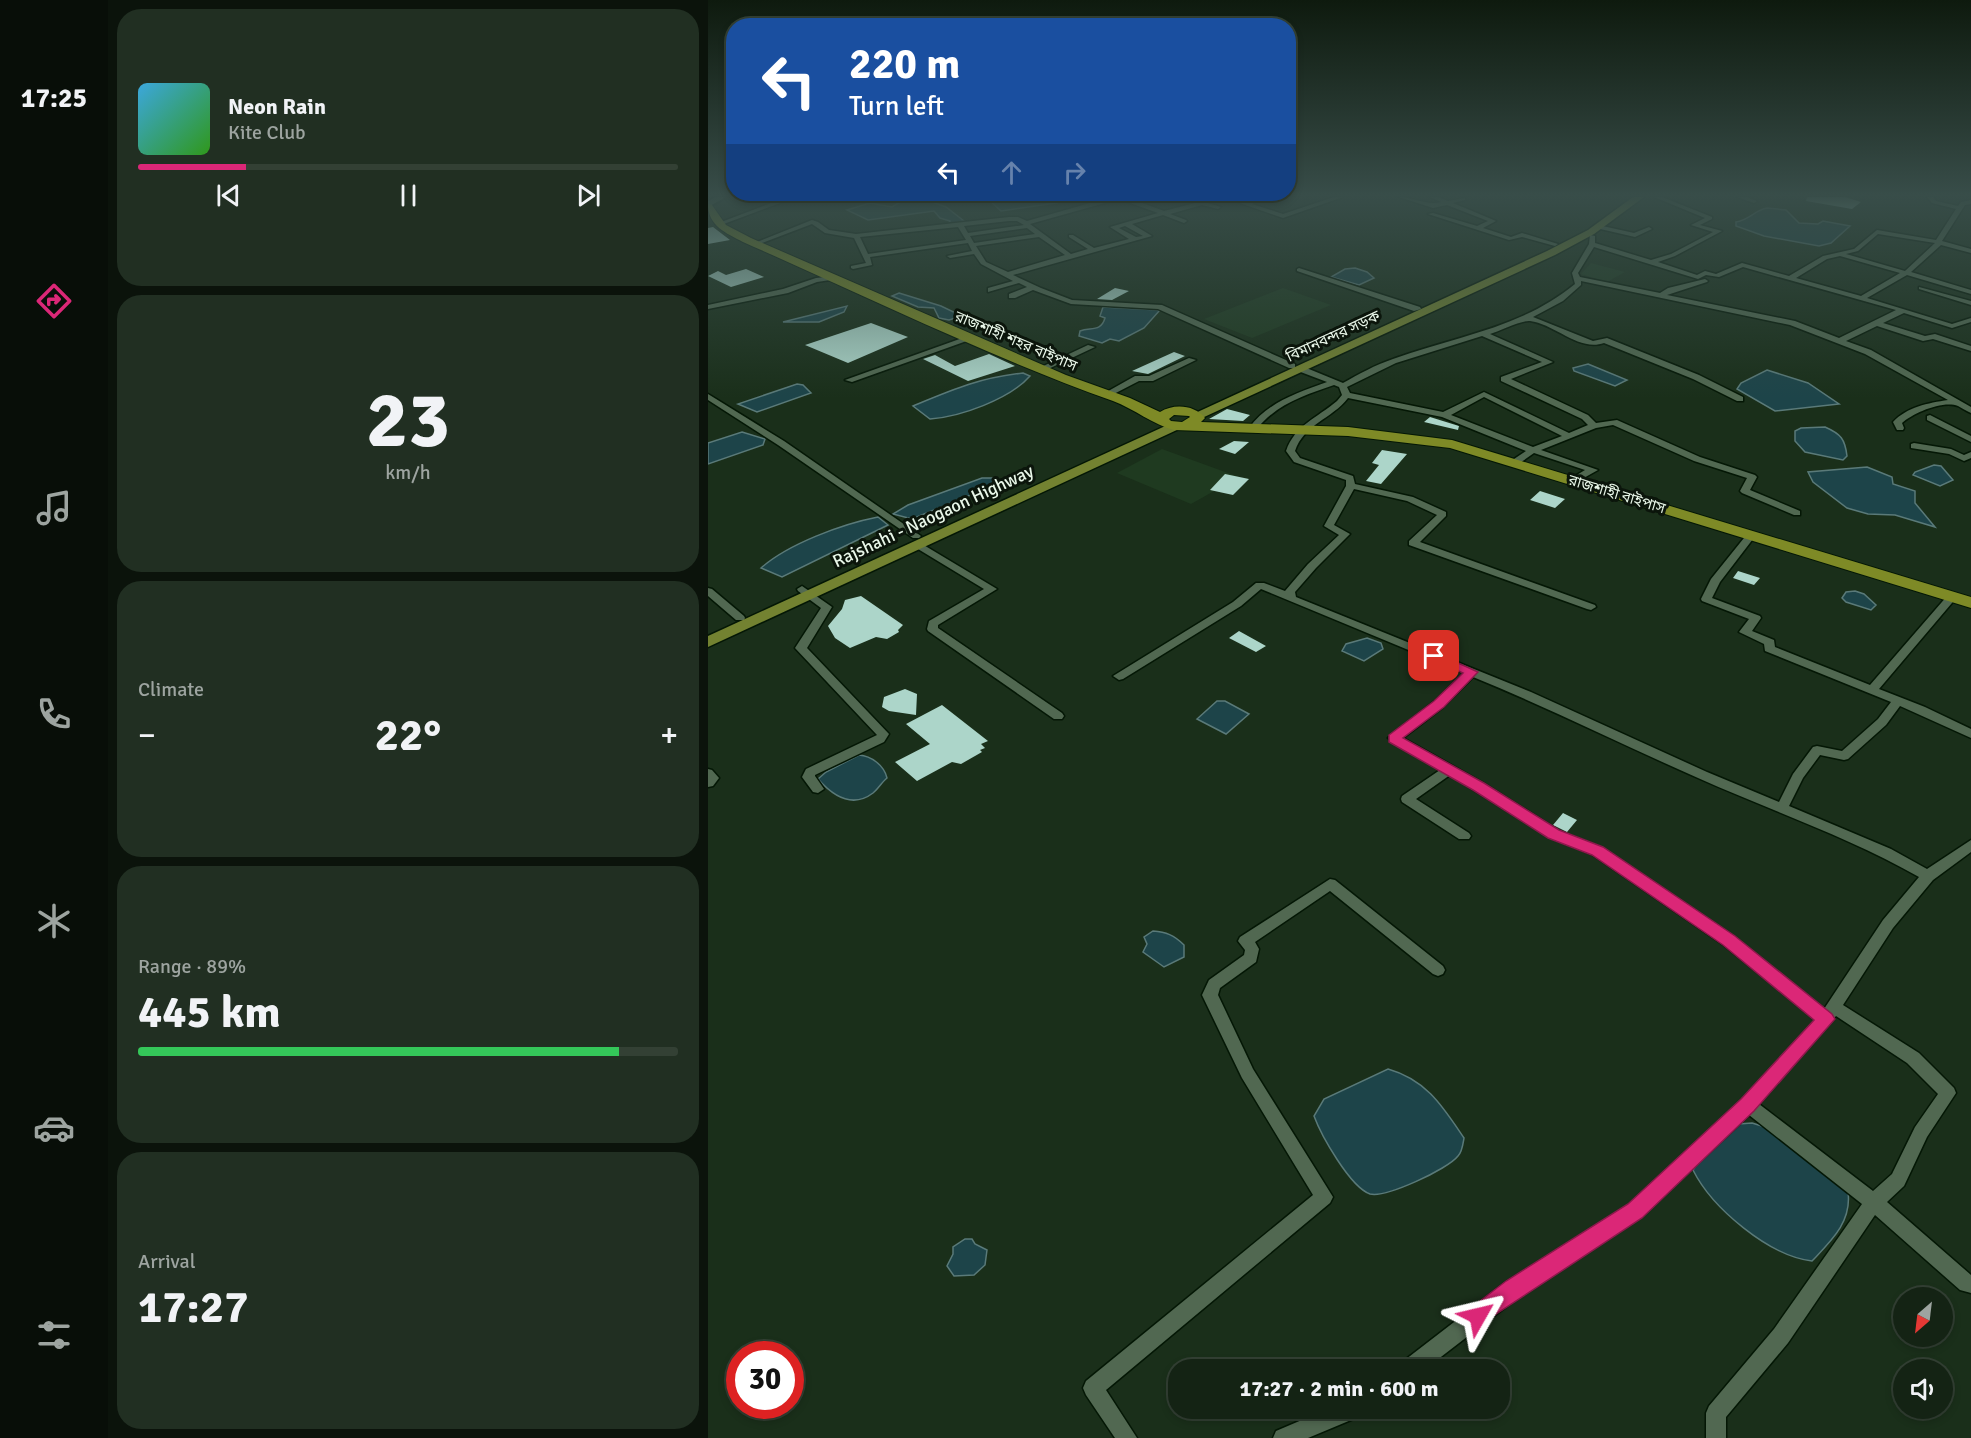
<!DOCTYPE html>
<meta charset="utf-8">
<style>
:root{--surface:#142314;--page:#212f22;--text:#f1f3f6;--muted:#9da4a0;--line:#334034;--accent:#db2777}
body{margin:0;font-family:Signika,"Noto Sans Bengali",sans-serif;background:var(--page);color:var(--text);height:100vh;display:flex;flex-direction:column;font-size:22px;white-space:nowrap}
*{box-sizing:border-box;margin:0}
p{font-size:20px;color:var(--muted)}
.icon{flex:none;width:33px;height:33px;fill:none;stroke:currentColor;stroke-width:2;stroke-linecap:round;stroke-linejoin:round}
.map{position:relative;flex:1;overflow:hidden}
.details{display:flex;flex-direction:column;gap:9px;padding:9px;background:#0b130b;width:600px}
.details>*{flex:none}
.banner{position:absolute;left:18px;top:18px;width:570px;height:183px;border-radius:24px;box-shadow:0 3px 9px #0003,0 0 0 2px var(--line);background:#1a4fa0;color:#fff;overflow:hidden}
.needle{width:39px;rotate:208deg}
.fabs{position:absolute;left:1185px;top:1287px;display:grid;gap:12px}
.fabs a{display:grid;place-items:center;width:60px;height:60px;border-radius:50%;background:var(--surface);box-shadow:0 3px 9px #0003,0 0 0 2px var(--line);font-size:30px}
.speed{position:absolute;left:18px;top:1341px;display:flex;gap:12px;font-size:30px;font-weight:700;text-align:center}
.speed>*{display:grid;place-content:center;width:78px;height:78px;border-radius:50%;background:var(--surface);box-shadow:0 3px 9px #0003,0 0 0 2px var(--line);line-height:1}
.speed .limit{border:9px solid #d22;background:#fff;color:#111}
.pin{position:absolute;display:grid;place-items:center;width:51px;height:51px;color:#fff;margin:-26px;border-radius:12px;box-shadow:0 3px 9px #0006}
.me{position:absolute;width:66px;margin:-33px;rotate:53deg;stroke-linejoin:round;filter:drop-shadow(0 0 4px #0008)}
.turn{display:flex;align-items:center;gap:21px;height:126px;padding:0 24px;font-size:27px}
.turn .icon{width:78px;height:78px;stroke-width:2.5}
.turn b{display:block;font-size:42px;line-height:51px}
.lanes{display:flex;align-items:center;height:57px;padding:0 24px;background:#0003;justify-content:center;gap:30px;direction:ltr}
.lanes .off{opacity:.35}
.big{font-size:45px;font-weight:700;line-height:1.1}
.details .tile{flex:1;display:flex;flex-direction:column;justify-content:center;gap:9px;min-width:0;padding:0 21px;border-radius:24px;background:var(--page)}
.details .dial{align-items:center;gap:0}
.dial b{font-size:78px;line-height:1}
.song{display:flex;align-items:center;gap:18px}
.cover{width:72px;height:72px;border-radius:9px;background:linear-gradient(135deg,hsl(200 70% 55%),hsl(110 70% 35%))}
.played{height:6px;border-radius:3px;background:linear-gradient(90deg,var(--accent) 20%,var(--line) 20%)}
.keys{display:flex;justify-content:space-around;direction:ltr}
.heat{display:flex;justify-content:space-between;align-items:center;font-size:33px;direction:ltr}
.charge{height:9px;border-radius:4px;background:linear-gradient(90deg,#34c759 89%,var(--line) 0)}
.trip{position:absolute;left:460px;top:1359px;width:342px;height:60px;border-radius:24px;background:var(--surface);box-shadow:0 3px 9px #0003,0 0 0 2px var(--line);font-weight:700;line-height:60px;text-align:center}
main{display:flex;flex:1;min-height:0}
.tab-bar{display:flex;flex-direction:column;width:108px;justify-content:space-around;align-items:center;background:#080e08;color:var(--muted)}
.tab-bar .icon{width:42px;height:42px}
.tab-bar .active{color:var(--accent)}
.tab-bar b{font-size:27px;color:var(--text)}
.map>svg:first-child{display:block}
.built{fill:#1f3a20}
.water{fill:#1d4449;stroke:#5a7a79;stroke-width:1.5}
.building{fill:#acd5c9}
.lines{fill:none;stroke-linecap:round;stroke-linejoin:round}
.minor-casing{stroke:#041705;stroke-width:3}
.secondary-casing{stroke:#041705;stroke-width:4}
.primary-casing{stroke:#041705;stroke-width:3}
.trunk-casing{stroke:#041705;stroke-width:2}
.minor{fill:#516851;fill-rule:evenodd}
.secondary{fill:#516851;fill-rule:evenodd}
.primary{fill:#738231;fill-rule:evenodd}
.trunk{fill:#7e8a26;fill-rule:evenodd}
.route{fill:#db2777;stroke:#8e194d;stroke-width:1.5}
.labels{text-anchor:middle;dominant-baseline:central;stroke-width:6;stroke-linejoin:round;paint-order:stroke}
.far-street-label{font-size:15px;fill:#e9f7e9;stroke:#0b150b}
.street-label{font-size:18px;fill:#e9f7e9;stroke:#0b150b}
</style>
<main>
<nav class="tab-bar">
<b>17:25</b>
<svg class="icon active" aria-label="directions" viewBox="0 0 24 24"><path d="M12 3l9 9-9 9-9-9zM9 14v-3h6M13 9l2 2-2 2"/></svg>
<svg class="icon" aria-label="music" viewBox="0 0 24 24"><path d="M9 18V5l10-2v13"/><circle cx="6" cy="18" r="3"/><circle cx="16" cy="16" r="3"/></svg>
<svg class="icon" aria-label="phone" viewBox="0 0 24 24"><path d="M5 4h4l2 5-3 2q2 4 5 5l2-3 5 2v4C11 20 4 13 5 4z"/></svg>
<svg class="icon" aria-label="climate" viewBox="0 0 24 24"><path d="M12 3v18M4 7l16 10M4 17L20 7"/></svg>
<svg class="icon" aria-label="car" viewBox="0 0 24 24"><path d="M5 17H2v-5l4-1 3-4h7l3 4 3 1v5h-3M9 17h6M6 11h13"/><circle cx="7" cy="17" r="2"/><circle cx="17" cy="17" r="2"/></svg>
<svg class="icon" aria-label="filters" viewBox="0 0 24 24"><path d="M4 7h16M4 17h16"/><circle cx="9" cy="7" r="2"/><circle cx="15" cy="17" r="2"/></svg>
</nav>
<section class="details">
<div class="tile">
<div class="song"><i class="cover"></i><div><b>Neon Rain</b><p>Kite Club</p></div></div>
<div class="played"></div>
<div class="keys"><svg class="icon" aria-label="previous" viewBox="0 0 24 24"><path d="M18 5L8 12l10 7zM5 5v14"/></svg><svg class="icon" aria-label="pause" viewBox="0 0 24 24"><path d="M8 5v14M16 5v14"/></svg><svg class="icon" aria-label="next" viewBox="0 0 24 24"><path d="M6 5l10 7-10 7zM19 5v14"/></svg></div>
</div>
<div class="tile dial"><b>23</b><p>km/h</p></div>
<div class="tile"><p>Climate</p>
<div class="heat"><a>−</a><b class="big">22°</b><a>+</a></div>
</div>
<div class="tile"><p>Range · 89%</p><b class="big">445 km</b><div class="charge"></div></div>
<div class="tile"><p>Arrival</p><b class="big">17:27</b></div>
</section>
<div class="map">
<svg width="1263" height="1438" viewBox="0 0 1263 1438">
<rect width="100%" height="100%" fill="#1a2f1a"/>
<path class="built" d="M883,263L917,272L899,282L873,274Z
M575,288L623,305L544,338L496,319Z
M454,449L531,477L483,504L409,473Z"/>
<path class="water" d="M278,197H338L348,203L293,211Z
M213,198L238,207L256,221L241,224L242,221L232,218L226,211L160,220L139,210L162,203L184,207L194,201Z
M1059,208L1078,210L1091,223L1110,224L1115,221L1142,226L1123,243L1111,246L1056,236L1028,226V222C1041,220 1047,210 1059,208Z
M647,268L659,272L666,278L651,285L623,277L637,269Z
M191,293L233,306L254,316L241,320L231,318L226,308L210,307L184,296Z
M139,306L136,312L111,322H75Z
M395,307L452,310L436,328L411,341L402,339L394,343L371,336L372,331C383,327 393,332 397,318L392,316Z
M880,364L919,380L907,386L866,371L865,368Z
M1059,370L1100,383L1131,404L1067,411L1029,389L1033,383Z
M315,373L322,376C302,399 252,417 222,419L205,406C246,389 271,378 315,373Z
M89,384L95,385L103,393L49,412L30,404Z
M1117,427C1133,434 1137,439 1139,456L1135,460L1097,452L1087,441V431L1093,428Z
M34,432L57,439L55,445L0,464V443Z
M1226,465L1233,466L1245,480L1232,486L1205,475L1207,472Z
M1159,467L1184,477L1185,484L1207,491V503L1227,527L1187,515L1160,514L1139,508L1105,482L1100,472Z
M274,478H289L292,483L204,519L185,514L200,505Z
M170,517L180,525L74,577L53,568C80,544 134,524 170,517Z
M1147,591L1156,594L1168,605L1163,610L1138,602L1134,598L1138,592Z
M659,638L673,643L675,649L656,661L634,651L638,644Z
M509,701H517L541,714L518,734L489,719Z
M151,755C163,756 176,765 179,778C174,782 170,789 165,793C144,809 125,796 110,779L118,772Z
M445,931C458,932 466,935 476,945V957L456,967L435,952L439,944L436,937Z
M680,1069C719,1080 735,1107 756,1138C755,1144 754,1152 750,1156C740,1169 678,1198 662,1194C642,1187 613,1135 606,1116L616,1099Z
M1044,1123L1057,1127L1140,1192C1144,1222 1123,1241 1104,1261C1061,1256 1004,1208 985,1170L995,1155L1030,1124Z
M257,1239H264L267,1244L279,1250L277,1265L266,1275L246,1276L239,1266L245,1254V1247Z"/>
<path class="building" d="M1099,197H1137L1153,202L1144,209L1098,201Z
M5,227L22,240L0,244V228Z
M38,269L56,277L23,287L0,276L10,271L18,275Z
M407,288L421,291L404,300L389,299Z
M163,323L200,337L140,363L97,345Z
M466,352L477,356L440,374L424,371Z
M281,354L307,366L260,381L215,359L227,355L247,366Z
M519,409L542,415L535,421L501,419Z
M722,417L751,426L750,430L716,422Z
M526,441L541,442L527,454L511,449Z
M674,450L699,454L673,484L658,481L671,465L664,463Z
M517,474L541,479L525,495L502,490Z
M832,491L857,499L847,508L822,500Z
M1030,571L1052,578L1046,585L1025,578Z
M153,596L195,625L190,630L191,632L179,639L168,637L142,648L127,638L120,626L134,609L137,600Z
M531,631L558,646L548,652L521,638Z
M197,689L209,694L208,715L181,711L174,707L176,697Z
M234,705L280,741L273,744L277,748L272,750L274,752L253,764L244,762L209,781L187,762L222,744L198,724Z
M855,813L869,820L859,832L845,825Z"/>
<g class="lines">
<defs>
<path id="minor" d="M79,197H88L13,225L8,224Z
M403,197H418L456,211L487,203L469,197H479L513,207L510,209L494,205L462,214L478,220L479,221L476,223L455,215L424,224L444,236L305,275L333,288L364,300L454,305L587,364V368H581L450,309L363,304L325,290L307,298H301V294L319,287L311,283L280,292V288L305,281L273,264L266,254L242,258L239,256L264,251L260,243L162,257L164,265L145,269L143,268V266L158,263L146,238L117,233L104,224L49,245L44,244L104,220L110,222L121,230L148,234L301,217H310L319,221ZM411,199L450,213L402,227L421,239L386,248L365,235H361V237L380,249L363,254L322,224ZM301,221H309L316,225L260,233L256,226ZM417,226L435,236L428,237L411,228ZM250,227L258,240L160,254L152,237ZM319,228L327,234L266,243L262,236ZM331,237L357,255L300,272L278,262L268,246Z
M515,197H524L538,202L550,197H558L544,204L575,214L626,197H635L575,218Z
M691,197C705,197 719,206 733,202L722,197H730L740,201L757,198V200L745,203L788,221L775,228L803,237L814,233L850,244L847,246L814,237L801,240L720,214L725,213L769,226L780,221L739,205L725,208Z
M946,197H954L1004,217V219L992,225L1014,231L967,256L950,262L989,275L997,271L1008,274L1034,263L1081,276L1115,256L1146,249L1169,230L1228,240L1248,209L1224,203L1219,197H1225L1228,201L1250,206L1253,202L1263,200V204L1257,205L1234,241L1263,249V253L1233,245L1203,272L1263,290V294L1199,275L1159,298L1244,324L1263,318V322L1244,328L1196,313L1175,323L1217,336L1227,334L1263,346V351L1225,339L1215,341L1169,326L1138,341L1163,350L1263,407V413C1258,411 1254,408 1250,406C1235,400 1205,413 1194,423L1196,428L1195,430H1189L1185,422C1199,407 1220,403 1240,400L1157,354L1082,325L873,281V285L855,301L825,317L885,341L899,338L991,375L1035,397V401H1029L985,379L896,343C871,352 847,324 822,321C813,320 792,331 782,334L845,362L803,379L880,415L888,423L909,420L992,457L1047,475L1049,477L1042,490L1092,511V515H1086L1034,493L1032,491L1039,478L986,461L905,425L888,428L833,450L890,470L865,484L862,483V479L877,470L826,453L809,465H803V461L818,451L734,417L640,398C624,419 596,424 587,451L592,458L645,476L647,484L705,497L738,512V516L712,542L887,605L888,607L883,610L879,609L701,545V541L729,515L699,501L646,489L626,525L642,534L608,568L587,592L588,597L823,692L999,772L1071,802L1085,774L1105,747L1109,746L1134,751L1170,719L1183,702L1057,651L1056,644L1031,632L1041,619L994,601L993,599L1003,579L1040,533H1046L1048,535L1012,582L1004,598L1052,616L1053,618L1044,631L1066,640L1067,647L1162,685L1240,595H1248L1249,597L1171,689L1217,707L1263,729V738L1192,706L1178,725L1140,759L1136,760L1112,755L1095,778L1081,806L1183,849L1219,869L1263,840V852L1225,880L1185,928L1135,1005L1211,1053L1246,1088L1248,1093L1219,1137L1196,1186L1179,1202L1263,1275V1293L1252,1290L1167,1215L1080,1343L1018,1417V1438H998V1413L1001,1406L1066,1329L1154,1204L1041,1115L933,1217L812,1296L716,1370H690L693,1363L798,1282L921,1205L1034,1100L1108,1020L1016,945L884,854L841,837L742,775L708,799L761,833L763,836L761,839H751L694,802L693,799L694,796L732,770L680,738L727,701L756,673L553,589L533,606L415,679L411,680L405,676L525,602L548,583H556L577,591L600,564L631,535L616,526L638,486V480L586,462L578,451C587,425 609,418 629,401L634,395L631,387L626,385C597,395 568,404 548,430L541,428C560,402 589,393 619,382L590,371V367H596L635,383C651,374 667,365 685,359C748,336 814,328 867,284L864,273L881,244L882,235L887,236V243L943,260L963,254L1005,232L983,225L997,218ZM1170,234L1227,243L1197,271L1138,254L1150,251ZM886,247L990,279L998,275L1011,277L1035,267L1188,310L1131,338L1087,321L959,295L999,282L1000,281L997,279L960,288L952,293L872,277L870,273ZM1132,256L1192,273L1153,296L1088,278L1119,259ZM774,336L834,362L793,377V381L874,419L880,425L861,433L776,392L735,412L642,393L639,387L688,363ZM776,397L854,436L825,447L743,415ZM765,677C841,708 915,745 990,778C1064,811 1141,837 1211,877L1175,920L1116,1009L1026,937L894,848L851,831L775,783L695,738L735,707ZM1128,1016L1199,1063L1230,1094L1207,1127L1184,1174L1165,1191L1051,1104Z
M1029,197H1039L1049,201L1046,203Z
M890,225L926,233L941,227L944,229L927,237L888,228L887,227Z
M591,268L712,307L713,309L706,311L589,271V269Z
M127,276L130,278L129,279L109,282L80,293L0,309V305L75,289L108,278Z
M1211,287L1263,301V305L1211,289Z
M260,336L267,338L144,382L137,380Z
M380,345L387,347L336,371L329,369Z
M481,358L488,360L445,381H431L402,396L395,394L427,376H441Z
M0,394L76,441L213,536L211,538H205L70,445L0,400Z
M1222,415L1263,436V442L1219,420V416Z
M1206,443L1243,449L1256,455L1263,452V458L1256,461L1241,454L1203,448V444Z
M209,541L289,589L230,625V628L354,713L356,716L354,719H346L220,631L219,629L221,621L276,589L205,546L204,544Z
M94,586L124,607L99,648L181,734L176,742L107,775V776L116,789L110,793L105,792L94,777L98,769L169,735L87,648L113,608L90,591L89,589Z
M0,588L4,589L36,616L37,618L36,620H28L0,596Z
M0,769L4,770L11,778L5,786L0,787Z
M622,879L627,880L735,966L737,970L735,974L730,976L725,974L622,891L547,942L551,949L548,962L512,988L510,995L545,1069L625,1197L622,1203L398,1390L429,1438H407L378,1395L375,1388L378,1381L605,1195L534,1078L494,995L501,980L536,955L537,950L530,941L532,937Z
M622,1408H658L655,1415L600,1438H565L568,1431Z"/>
<path id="secondary" d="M8,197H18L0,207V201Z"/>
<path id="primary" d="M925,197H936L886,234L847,255L494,418H484L483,415L839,251L880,230Z
M466,422L472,426L471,429L0,647V636Z"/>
<path id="trunk" d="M0,204L4,205L18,225L43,238L358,375L422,398L452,412C466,403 487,405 497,418L493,422L640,427L744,440L1263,597V608L742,448L640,436L466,430C446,425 426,409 405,401C279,356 158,296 35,242C18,233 0,226 0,204ZM466,415L481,416L482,417L474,422L463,421L461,419Z"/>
</defs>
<use href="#minor" class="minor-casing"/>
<use href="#secondary" class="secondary-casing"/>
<use href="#primary" class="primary-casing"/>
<use href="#trunk" class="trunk-casing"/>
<use href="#minor" class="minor"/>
<use href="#secondary" class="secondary"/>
<use href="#primary" class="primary"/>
<use href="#trunk" class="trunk"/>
</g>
<linearGradient id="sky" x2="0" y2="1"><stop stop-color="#0e1a0e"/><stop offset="0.49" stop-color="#384d49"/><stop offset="1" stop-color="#384d49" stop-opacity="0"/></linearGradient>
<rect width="1263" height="398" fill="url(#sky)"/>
<path class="route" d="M726,652L770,672L736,707L695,738L776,783L851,830L895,847L1027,936L1124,1014L1127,1019L1046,1111L934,1218L770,1326L763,1323L760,1316L763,1308L798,1281L920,1204L1033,1099L1106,1020L1015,945L884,855L840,838L765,790L681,742V735L726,701L755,673L721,658V653Z"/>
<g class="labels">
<g class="far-street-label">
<text transform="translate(625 336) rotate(-25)">বিমানবন্দর সড়ক</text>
<text transform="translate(308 341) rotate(23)">রাজশাহী শহর বাইপাস</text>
<text transform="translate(909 494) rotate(17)">রাজশাহী বাইপাস</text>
</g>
<g class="street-label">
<text transform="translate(225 516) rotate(-25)">Rajshahi - Naogaon Highway</text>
</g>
</g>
</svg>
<div class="fabs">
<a><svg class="needle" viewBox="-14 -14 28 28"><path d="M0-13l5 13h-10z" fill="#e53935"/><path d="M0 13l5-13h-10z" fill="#9da4a0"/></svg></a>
<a><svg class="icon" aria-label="sound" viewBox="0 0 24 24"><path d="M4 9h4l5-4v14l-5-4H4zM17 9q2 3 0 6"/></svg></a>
</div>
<div class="speed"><div class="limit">30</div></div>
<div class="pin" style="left:726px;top:656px;background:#d93025"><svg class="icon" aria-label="arrive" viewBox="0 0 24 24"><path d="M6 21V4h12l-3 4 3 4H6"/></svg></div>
<svg class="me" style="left:770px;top:1316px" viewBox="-20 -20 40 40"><path d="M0-17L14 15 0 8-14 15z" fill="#db2777" stroke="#fff" stroke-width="4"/></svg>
<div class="trip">17:27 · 2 min · 600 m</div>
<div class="banner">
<div class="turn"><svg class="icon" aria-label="left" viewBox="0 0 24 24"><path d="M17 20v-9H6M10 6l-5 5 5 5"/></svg><div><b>220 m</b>Turn left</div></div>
<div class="lanes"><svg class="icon" aria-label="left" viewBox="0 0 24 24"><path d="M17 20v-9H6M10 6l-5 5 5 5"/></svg><svg class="icon off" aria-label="ahead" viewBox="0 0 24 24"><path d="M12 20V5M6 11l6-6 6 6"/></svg><svg class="icon off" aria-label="right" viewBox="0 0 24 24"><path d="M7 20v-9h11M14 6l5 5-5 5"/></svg></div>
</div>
</div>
</main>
